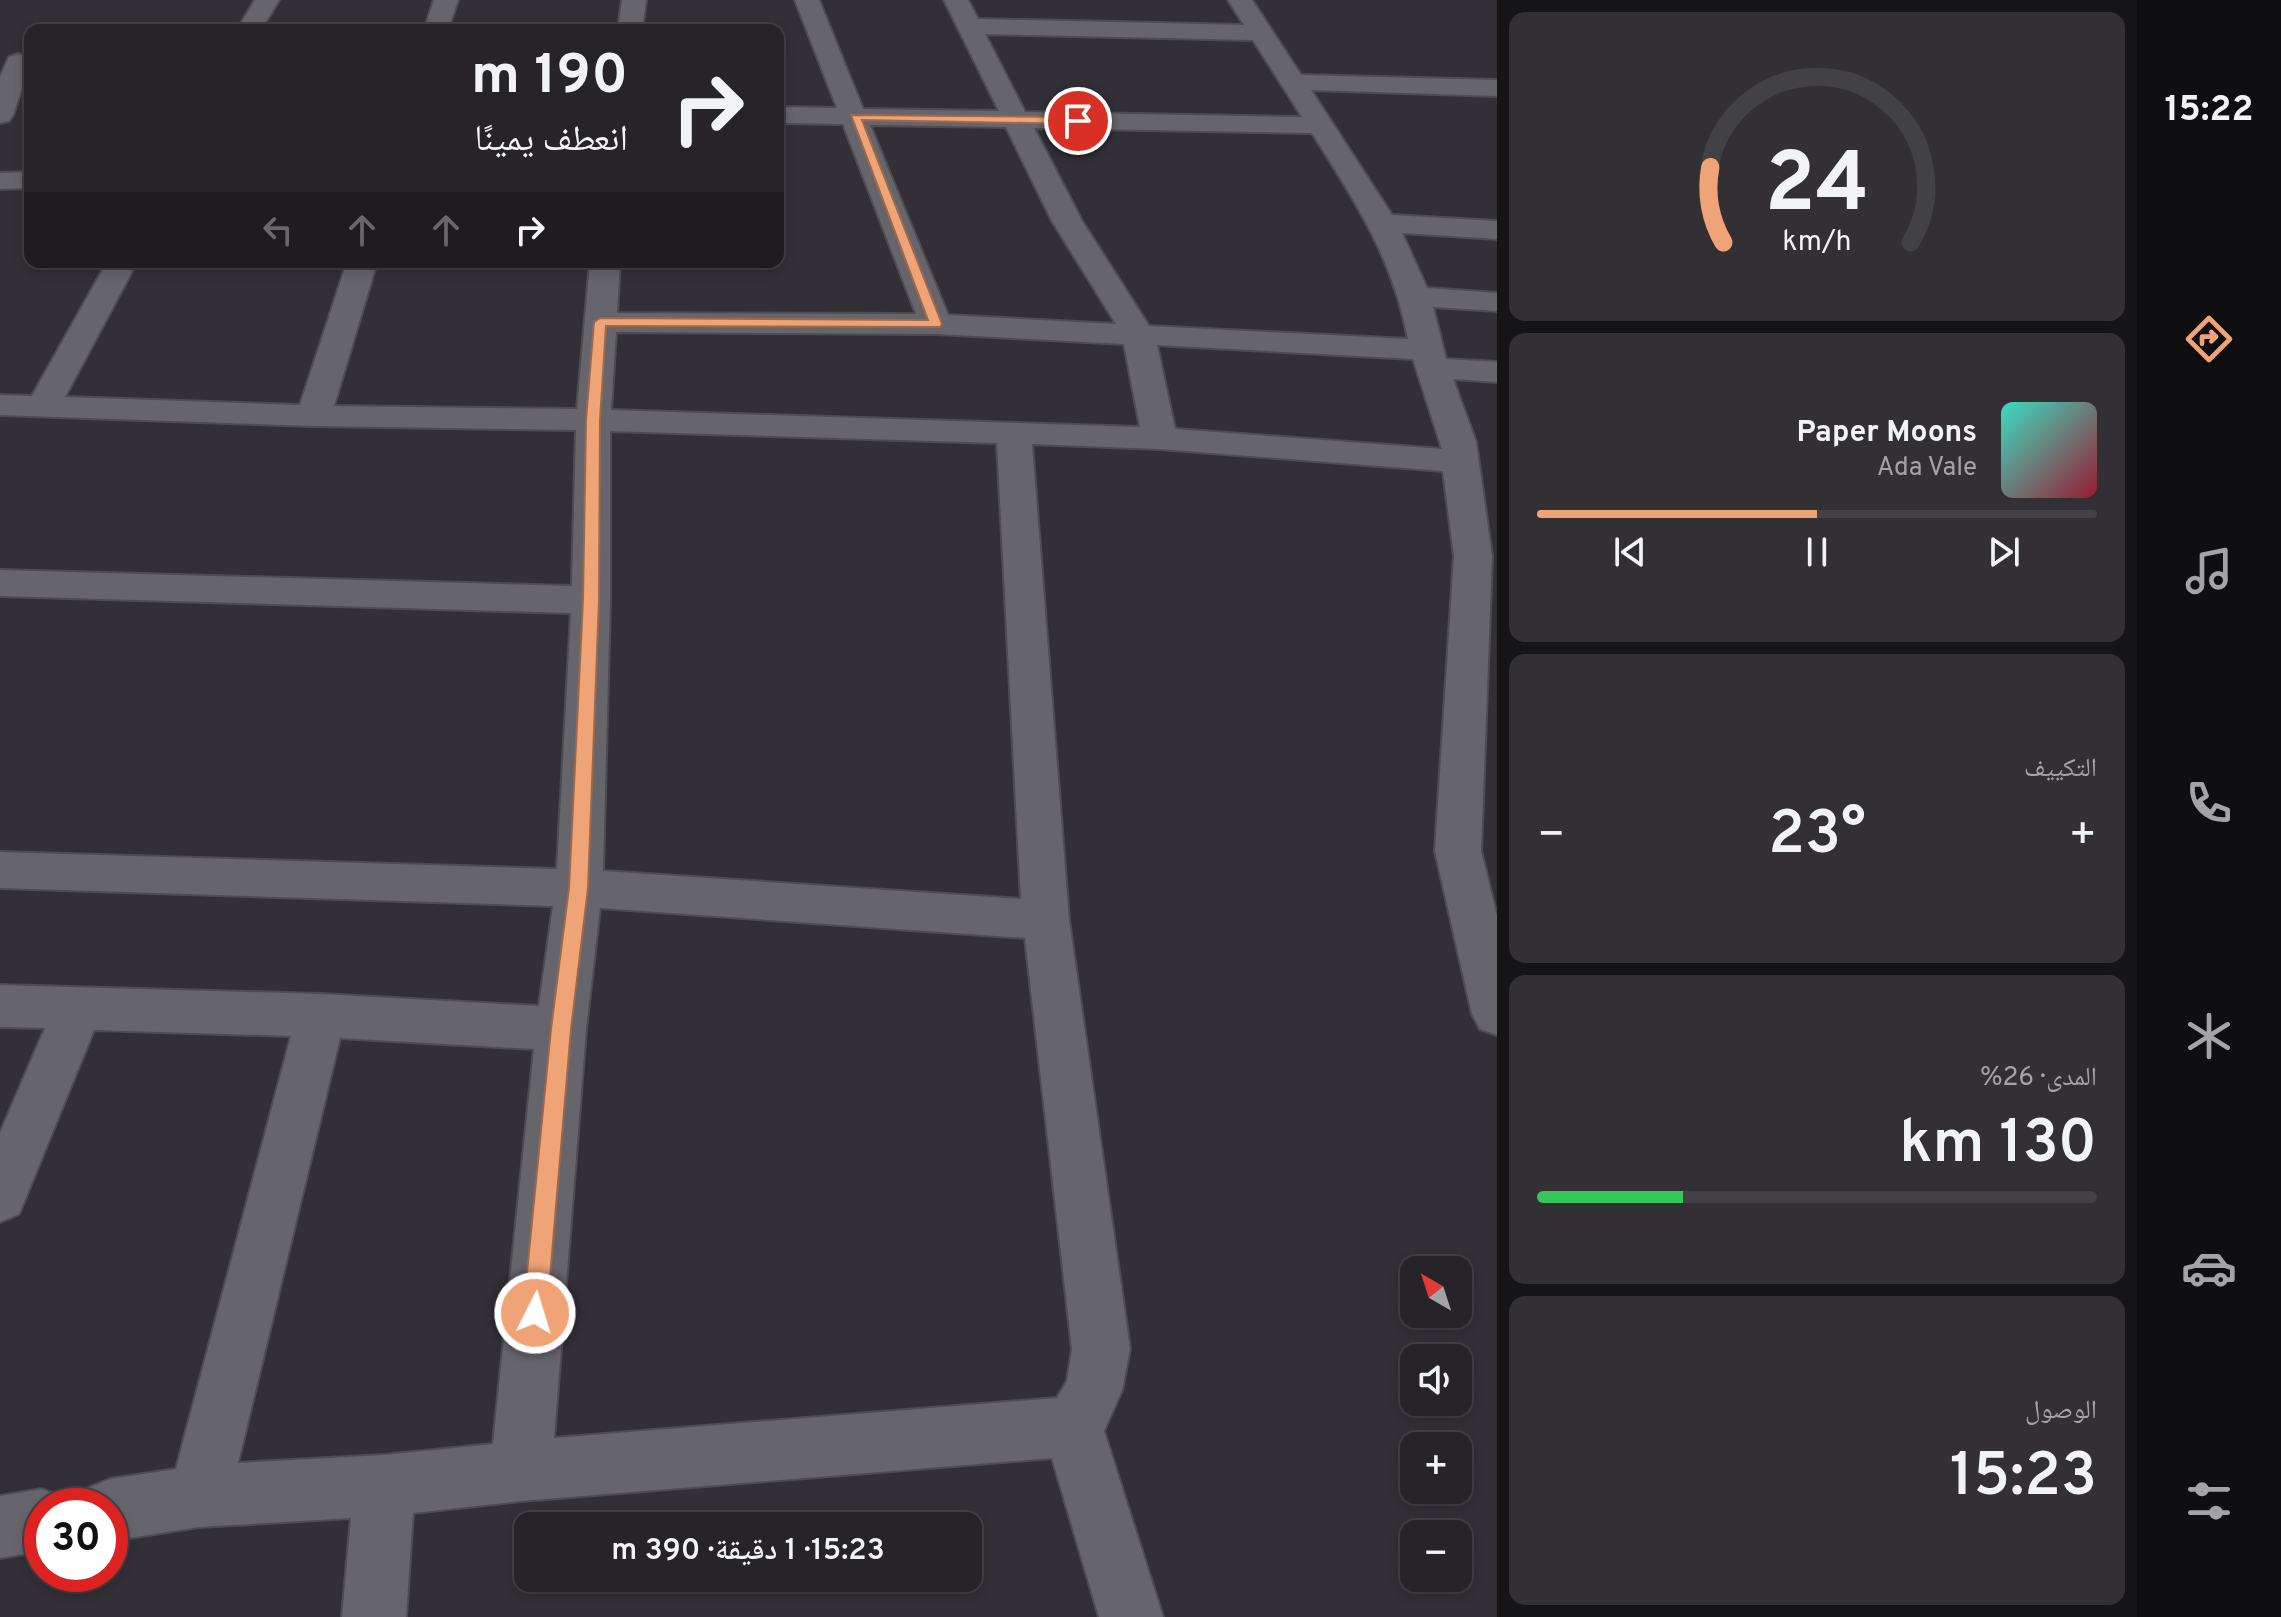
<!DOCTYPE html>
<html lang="ar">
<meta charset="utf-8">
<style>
:root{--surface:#262428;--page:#323034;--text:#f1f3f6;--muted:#a4a4a8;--line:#424145;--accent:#efa376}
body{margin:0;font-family:Overpass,"Noto Naskh Arabic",sans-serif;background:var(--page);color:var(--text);direction:rtl;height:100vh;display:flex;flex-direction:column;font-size:30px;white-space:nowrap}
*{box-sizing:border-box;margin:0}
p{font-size:26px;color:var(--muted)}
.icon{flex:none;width:44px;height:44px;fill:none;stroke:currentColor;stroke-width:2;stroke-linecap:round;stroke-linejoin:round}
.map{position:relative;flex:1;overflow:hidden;direction:ltr}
.details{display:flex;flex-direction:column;gap:12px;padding:12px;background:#151416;width:640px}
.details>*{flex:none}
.banner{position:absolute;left:24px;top:24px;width:760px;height:244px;border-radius:16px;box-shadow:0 4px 12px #0003,0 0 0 2px var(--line);direction:rtl;background:#262428;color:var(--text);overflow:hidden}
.needle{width:52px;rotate:321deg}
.buttons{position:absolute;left:1400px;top:1256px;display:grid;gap:16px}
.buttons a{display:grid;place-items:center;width:72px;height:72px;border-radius:16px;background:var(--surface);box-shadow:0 4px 12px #0003,0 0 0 2px var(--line);font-size:40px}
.speed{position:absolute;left:24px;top:1488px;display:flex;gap:16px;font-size:40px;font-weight:700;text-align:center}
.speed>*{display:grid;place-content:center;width:104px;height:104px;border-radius:50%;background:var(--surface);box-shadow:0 4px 12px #0003,0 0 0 2px var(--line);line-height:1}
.speed .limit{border:12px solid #d22;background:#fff;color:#111}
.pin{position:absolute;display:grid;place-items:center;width:68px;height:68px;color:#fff;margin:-34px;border:4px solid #fff;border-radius:50%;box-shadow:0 2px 8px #0007}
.me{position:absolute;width:88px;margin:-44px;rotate:5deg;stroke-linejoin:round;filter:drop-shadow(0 0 6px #0008)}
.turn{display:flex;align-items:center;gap:28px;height:168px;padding:0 24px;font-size:36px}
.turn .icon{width:104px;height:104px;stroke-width:2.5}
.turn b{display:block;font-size:56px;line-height:68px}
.lanes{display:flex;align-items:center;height:76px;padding:0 24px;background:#0003;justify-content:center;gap:40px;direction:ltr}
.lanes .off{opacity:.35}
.big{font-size:60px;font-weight:600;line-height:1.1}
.details .card{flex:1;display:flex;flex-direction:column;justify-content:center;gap:12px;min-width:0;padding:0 28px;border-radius:16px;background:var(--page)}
.details .dial{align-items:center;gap:0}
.dial svg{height:208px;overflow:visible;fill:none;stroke:var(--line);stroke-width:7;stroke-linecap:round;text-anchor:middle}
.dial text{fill:var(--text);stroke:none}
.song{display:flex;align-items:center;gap:24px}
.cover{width:96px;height:96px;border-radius:12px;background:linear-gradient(135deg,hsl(170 70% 55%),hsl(350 70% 35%))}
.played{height:8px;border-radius:4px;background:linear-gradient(90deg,var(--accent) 50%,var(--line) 50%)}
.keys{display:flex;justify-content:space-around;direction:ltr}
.heat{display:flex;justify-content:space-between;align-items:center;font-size:44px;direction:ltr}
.charge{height:12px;border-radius:6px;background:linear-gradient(90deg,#34c759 26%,var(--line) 0)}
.trip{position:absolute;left:514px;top:1512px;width:468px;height:80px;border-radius:16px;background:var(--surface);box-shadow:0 4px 12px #0003,0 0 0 2px var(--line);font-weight:600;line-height:80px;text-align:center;direction:rtl}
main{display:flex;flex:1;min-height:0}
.menu{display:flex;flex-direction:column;width:144px;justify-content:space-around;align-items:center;background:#0f0e10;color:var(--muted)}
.menu .icon{width:56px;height:56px}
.menu .selected{color:var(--accent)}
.menu b{font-size:36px;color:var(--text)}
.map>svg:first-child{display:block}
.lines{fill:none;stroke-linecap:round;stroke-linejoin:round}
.street-casing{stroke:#4d4c50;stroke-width:4}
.street{fill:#67656c;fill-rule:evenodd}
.route{fill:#efa376;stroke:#9b6a4d;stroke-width:2}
</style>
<main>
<nav class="menu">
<b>15:22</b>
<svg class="icon selected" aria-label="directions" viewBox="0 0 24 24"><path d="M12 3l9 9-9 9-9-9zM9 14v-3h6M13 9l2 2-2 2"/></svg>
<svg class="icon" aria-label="music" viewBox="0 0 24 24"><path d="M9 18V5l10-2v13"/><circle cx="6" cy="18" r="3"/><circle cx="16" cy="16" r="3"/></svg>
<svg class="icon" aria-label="phone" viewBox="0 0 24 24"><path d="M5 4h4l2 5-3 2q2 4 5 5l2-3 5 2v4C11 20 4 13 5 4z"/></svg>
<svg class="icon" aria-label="climate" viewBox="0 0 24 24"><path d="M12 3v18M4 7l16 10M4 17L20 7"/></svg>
<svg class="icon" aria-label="car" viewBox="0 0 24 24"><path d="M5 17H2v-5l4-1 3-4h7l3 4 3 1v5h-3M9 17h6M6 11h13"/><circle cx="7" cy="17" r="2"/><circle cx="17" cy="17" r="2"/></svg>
<svg class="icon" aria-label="filters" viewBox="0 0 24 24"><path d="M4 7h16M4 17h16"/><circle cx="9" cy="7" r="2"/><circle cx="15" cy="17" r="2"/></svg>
</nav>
<section class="details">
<div class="card dial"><svg viewBox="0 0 100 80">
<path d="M14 69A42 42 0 1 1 86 69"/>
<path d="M14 69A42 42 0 0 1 9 40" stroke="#efa376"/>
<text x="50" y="56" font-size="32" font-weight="700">24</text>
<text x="50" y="72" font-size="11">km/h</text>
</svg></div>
<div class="card">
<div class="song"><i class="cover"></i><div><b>Paper Moons</b><p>Ada Vale</p></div></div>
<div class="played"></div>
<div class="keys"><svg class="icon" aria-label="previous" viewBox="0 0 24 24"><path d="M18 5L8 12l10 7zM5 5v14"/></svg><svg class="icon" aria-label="pause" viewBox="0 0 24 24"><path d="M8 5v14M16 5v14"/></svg><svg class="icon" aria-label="next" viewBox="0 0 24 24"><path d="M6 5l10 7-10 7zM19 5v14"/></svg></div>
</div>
<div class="card"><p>التكييف</p>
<div class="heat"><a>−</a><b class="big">23°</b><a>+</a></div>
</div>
<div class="card"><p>المدى · 26%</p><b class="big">130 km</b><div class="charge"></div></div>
<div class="card"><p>الوصول</p><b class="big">15:23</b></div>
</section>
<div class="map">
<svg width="1497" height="1617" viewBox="0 0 1497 1617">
<rect width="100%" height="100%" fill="#323036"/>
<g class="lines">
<defs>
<path id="street" d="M255,0H279L261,30H237Z
M434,0H458L448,30H424Z
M622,0H646L642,30H618Z
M795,0H819L863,109L999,111L944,0H968L978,19L1244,25L1228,0H1252L1301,75L1497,80V96L1311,90L1392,215L1497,221V239L1402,233L1427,288L1497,293V311L1433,307L1446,359L1497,362V382L1453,379L1476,442L1492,556L1481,851L1497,916V1035L1480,1029L1472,1014L1435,851L1454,556L1443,471L1160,449L1032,444L1069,920L1130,1349L1122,1390L1104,1431L1163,1617H1099L1052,1458L521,1501L413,1513L406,1617H342L351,1518L199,1527L110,1541V1506H81L88,1488L110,1479L176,1469L291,1036L94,1030L19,1214L0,1222V1133L45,1028L0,1027V985L321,994L539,1006L553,906L0,888V852L557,869L571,613L0,596V570L572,586L576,430L314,426L0,415V395L32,396L107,262H137L65,397L300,405L347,262H377L334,406L577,409L590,262H620L617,313L916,314L843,124L778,123V107L837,108ZM985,34L1253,40L1302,117L1025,112ZM870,125L1006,127L1052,221L1116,324L948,315ZM1034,128L1312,133C1356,203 1392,256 1408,339L1149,326L1082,221ZM616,332L936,334L1124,344L1140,427L611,410ZM1157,345L1413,359L1442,449L1175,429ZM610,431L997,443L1021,899L603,871L610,600ZM600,908L1025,938L1072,1349L1067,1381L1057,1398L554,1438L586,1029ZM340,1038L534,1049L493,1444L384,1455L238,1463Z
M18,54L27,57L30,64L13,115L9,121L0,123V77L9,57Z
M30,172V188L0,189V173Z
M42,1489L64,1498L67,1506H42V1551L0,1558V1496Z"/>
</defs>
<use href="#street" class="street-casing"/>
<use href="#street" class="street"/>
</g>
<path class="route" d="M851,115L1078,117L1084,121L1078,124L862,120L942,324L940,327L606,326L600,420L599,600L588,888L571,1029L547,1313L544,1321L535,1325L527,1321L523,1313L551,1029L569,888L583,600L586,420L594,322L600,318L928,320Z"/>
</svg>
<div class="buttons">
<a><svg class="needle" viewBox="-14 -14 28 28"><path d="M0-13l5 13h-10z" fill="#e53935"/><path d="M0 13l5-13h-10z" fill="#a4a4a8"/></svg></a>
<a><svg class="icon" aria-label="sound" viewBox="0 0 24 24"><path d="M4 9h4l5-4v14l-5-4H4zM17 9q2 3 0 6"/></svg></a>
<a>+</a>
<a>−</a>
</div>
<div class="speed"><div class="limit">30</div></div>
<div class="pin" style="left:1078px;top:121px;background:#d93025"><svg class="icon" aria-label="arrive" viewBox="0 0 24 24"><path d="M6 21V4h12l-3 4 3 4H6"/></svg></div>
<svg class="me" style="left:535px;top:1313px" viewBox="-20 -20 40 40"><circle r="17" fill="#efa376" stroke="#fff" stroke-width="3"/><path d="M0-11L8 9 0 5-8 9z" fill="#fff"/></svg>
<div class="trip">15:23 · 1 دقيقة · 390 m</div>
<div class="banner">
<div class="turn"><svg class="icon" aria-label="right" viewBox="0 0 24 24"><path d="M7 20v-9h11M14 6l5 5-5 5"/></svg><div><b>190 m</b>انعطف يمينًا</div></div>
<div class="lanes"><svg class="icon off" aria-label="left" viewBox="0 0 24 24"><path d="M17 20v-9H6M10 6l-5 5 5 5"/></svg><svg class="icon off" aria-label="ahead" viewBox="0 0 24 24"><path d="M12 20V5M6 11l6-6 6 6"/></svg><svg class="icon off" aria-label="ahead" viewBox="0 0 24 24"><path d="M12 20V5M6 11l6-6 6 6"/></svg><svg class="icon" aria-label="right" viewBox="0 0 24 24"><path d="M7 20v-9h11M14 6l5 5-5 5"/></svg></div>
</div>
</div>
</main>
